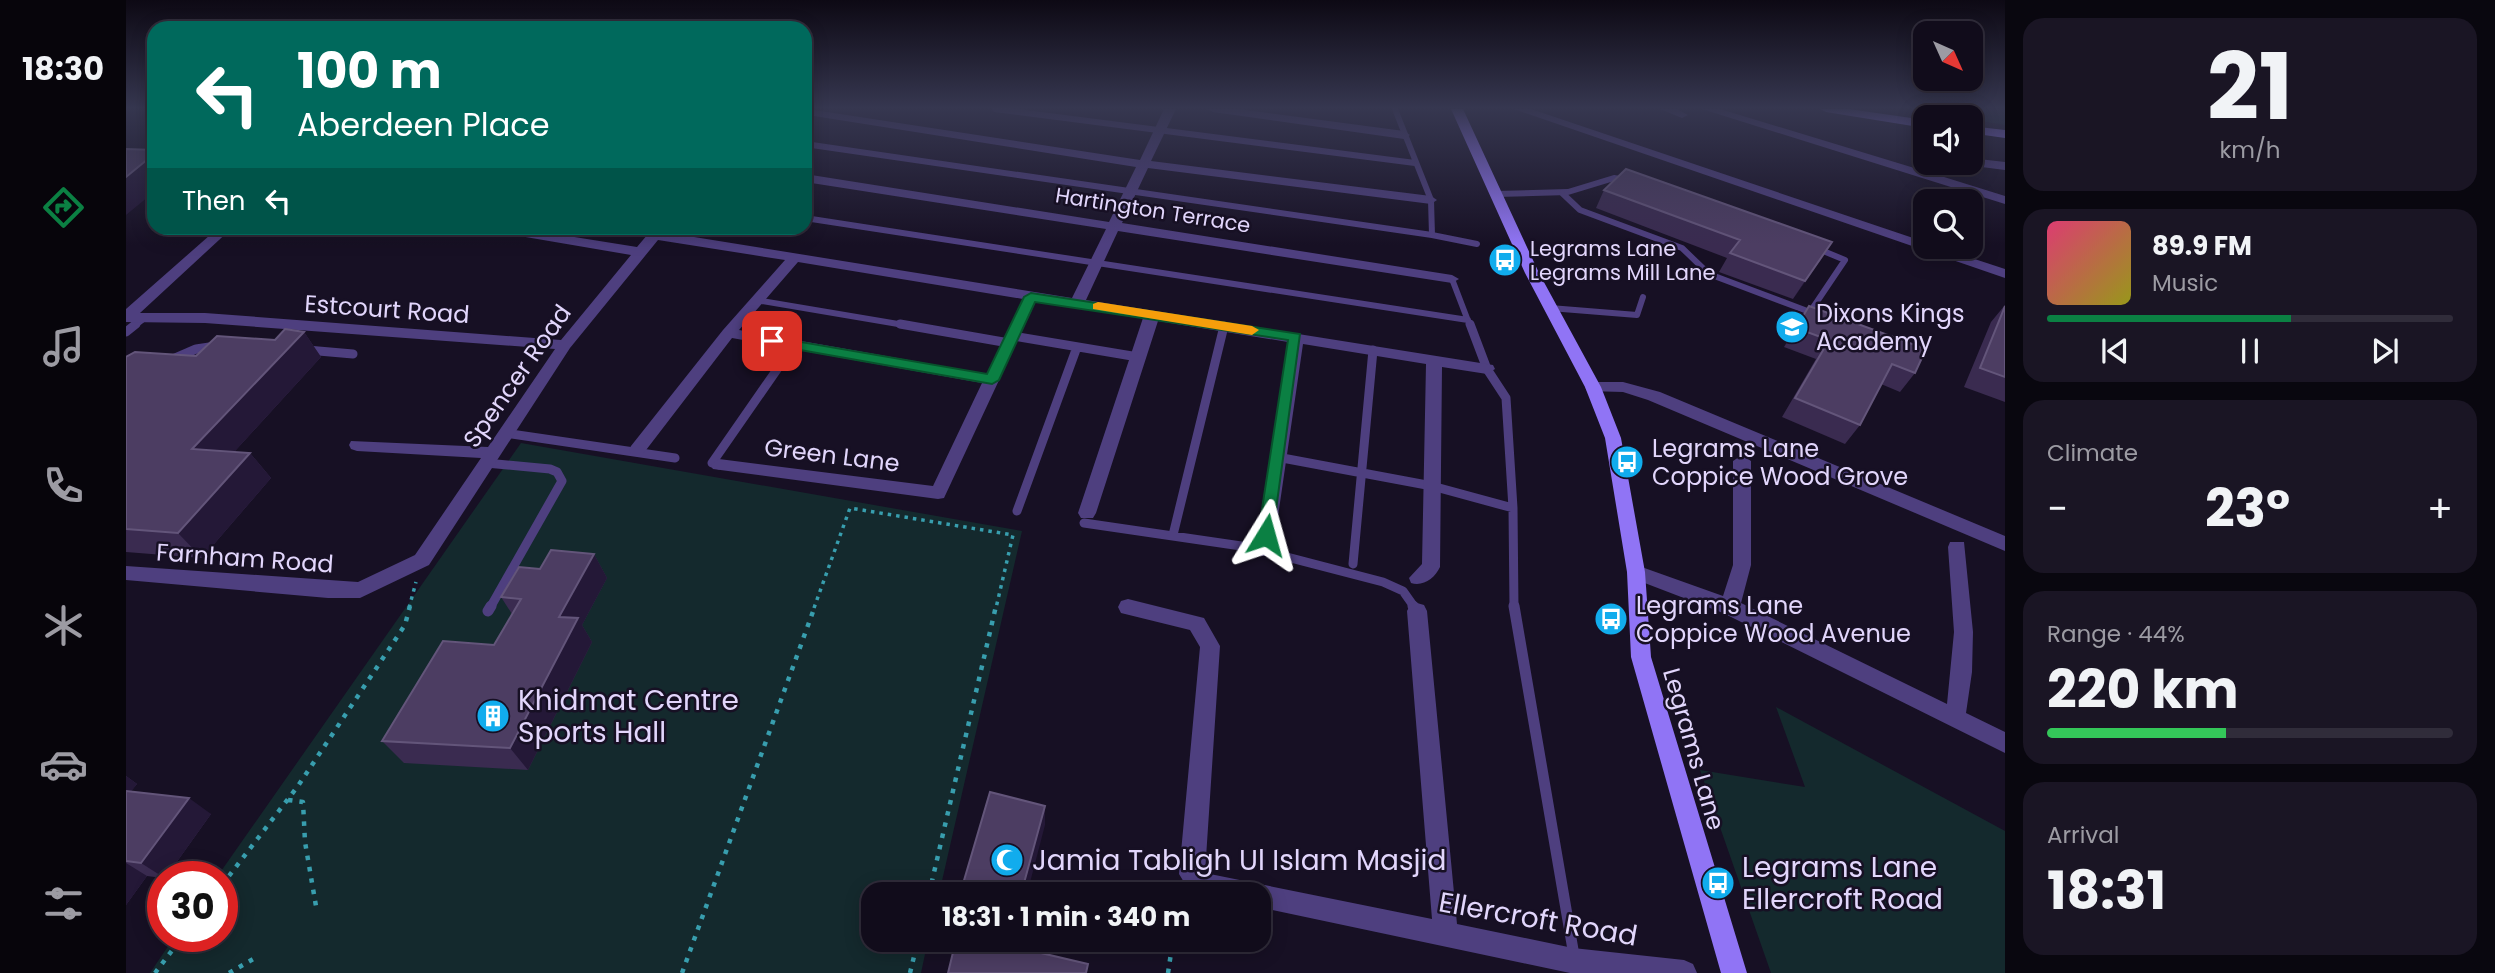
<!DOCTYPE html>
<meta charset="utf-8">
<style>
:root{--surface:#110c1b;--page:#1a1524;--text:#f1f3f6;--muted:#9c9ba3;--line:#302c3a;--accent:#0b8043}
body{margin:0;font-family:Poppins,sans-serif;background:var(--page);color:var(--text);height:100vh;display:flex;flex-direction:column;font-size:26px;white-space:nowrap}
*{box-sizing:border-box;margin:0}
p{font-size:23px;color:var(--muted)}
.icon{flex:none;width:38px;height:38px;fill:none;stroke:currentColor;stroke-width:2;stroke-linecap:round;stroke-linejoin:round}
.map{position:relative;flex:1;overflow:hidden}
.sheet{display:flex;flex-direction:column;gap:18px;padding:18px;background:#09070f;width:490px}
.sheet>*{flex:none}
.top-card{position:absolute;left:21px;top:21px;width:665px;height:214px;border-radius:21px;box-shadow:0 4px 18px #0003,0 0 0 2px var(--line);background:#00695c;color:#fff;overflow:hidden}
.needle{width:46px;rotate:135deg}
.tools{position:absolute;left:1787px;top:21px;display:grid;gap:14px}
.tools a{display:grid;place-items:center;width:70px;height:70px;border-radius:14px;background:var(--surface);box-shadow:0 4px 18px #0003,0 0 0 2px var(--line);font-size:35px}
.speed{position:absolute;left:21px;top:861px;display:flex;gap:14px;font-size:35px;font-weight:700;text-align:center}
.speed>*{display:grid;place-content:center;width:91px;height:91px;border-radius:50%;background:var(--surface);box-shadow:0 4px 18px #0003,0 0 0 2px var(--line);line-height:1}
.speed .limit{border:10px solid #d22;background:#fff;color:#111}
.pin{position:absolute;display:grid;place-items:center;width:60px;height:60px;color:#fff;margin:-30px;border-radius:14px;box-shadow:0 4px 10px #0006}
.me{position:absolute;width:77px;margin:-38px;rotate:8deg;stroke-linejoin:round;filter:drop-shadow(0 0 5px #0008)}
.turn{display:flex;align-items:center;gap:24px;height:147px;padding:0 35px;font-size:32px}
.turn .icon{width:91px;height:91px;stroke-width:2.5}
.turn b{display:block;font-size:49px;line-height:60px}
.then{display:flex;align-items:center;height:66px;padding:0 35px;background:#0003;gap:14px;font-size:26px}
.big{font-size:52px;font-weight:700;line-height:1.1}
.sheet .tile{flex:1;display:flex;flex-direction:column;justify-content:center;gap:10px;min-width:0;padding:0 24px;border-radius:21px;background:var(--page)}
.sheet .dial{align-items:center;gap:0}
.dial b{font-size:91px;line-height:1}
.song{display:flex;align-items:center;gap:21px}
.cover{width:84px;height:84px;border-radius:10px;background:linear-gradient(135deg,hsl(340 70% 55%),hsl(60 70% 35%))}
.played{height:7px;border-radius:4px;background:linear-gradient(90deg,var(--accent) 60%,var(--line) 60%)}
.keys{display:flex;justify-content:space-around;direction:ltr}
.heat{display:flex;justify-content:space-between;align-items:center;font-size:38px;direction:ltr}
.charge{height:10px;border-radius:5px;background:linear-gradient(90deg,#34c759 44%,var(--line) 0)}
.trip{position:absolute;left:735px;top:882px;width:410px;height:70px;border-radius:21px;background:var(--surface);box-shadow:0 4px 18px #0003,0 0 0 2px var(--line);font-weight:700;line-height:70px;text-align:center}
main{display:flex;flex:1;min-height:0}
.menu{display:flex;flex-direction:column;width:126px;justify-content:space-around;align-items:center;background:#07050b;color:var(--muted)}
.menu .icon{width:49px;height:49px}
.menu .current{color:var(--accent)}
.menu b{font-size:32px;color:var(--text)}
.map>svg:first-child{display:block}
.green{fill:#14292d}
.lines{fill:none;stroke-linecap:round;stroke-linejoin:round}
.path-far1{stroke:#389eae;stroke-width:3.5;stroke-dasharray:3.5 5;stroke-linecap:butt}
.path{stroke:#389eae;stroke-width:4.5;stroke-dasharray:4.5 7;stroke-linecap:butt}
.lane-far2{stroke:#4e3f7f;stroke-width:6}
.lane-far1{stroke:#4e3f7f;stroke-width:9}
.lane{stroke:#4e3f7f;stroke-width:11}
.street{fill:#4e3f7f;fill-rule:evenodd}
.secondary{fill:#9074f5;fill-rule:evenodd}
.wall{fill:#3a2b50}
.shaded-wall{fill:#241837}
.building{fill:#4c3d62;stroke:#63557a;stroke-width:2}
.route{fill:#0b8043;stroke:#07532c;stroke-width:2}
.slow{fill:#f59e0b}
.labels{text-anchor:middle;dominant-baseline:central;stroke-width:5;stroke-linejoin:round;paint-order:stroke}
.far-street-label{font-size:21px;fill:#e2d6fc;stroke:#171024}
.far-poi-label{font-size:21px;fill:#e2d6fc;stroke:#171024;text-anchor:start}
.street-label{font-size:24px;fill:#e2d6fc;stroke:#171024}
.poi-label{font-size:24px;fill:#e2d6fc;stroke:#171024;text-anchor:start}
.near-poi-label{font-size:28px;fill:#e2d6fc;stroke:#171024;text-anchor:start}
.near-street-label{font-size:28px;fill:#e2d6fc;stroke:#171024}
</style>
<main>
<nav class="menu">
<b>18:30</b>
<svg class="icon current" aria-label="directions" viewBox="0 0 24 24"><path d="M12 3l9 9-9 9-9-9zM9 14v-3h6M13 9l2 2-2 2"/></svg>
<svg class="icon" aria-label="music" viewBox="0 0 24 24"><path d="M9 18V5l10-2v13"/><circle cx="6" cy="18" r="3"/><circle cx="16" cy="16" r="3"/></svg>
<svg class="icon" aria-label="phone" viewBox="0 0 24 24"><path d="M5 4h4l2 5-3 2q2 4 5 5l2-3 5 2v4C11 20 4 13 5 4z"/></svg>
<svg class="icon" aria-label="climate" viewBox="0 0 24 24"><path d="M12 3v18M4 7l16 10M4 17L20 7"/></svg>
<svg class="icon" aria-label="car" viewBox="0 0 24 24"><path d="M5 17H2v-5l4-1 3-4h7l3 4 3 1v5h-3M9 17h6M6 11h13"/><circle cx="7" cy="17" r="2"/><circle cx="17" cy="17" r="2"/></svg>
<svg class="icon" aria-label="filters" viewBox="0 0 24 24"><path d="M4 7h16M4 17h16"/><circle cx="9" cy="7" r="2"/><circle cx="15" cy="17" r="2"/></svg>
</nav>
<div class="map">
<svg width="1879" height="973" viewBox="0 0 1879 973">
<rect width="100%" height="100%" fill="#171024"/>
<path class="green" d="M1839,109H1879V125L1830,117Z
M395,443L896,531L813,894H747V940H802L795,973H24L49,936H96V877H91Z
M1650,707L1879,831V973H1645L1574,770L1679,787Z"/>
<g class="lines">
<path class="path-far1" d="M283,608L290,582
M688,608L724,508L887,535L870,608"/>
<path class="path" d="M162,800L177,802L179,842L191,912
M96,885L172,786L279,625L284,606
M803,894L870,606
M29,973L57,936
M103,973L129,958
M556,973L689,606
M784,973L792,940
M1042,973L1047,940"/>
<path class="lane-far2" d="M869,109L1289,163
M679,144L1306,235L1305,200L1269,109
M1436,193L1454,210L1556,248L1583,274L1684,312L1719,260L1690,248
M1370,194L1442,192L1488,178L1499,180
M679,218L1342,320
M1306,235L1351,244
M1326,279L1344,326
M630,300L784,326
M1424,308L1511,315L1517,297
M8,326L20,317"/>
<path class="lane-far1" d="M774,324L883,343
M1344,324L1361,369L1380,398L1387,508L1388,608
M0,332L10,324
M887,336L1012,357
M181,350L227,354
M47,359L70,349L90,346
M379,433L549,458
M1151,457L1306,486L1387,508
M360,463L424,469L431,472L436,481L364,608
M593,465L586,463L668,345
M891,511L951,347
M958,523L1122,547L1257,582L1277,591L1289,608
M1047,535L1098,326
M1227,564L1247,350"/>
<path class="lane" d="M1287,606L1291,611
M1388,606L1451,973
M362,611L365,606"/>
<path class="street" d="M1038,109H1050L1025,161L1305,196L1311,200L1305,204L1022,168L996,223L1326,275L1333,279L1326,283L992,231L960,300L1367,365L1369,369L1361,374L1316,367L1314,567C1309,578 1297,587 1285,583L1283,578L1296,564L1300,364L1177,344L1147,551L1145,556H1131L1129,551L1162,342L1032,321L970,513L967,518H955L952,513L1017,318L910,301L818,498L812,499L587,469L584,465L593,459L807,486L856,383L606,338L517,454H505L503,450L505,446L597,330L659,260L532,240L444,348L303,565L234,598H202L0,580V566L232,582L289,555L355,458L231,451L225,449L223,445L225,441L362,447L429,349L79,323L0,322V309L92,228H106L14,313H79L435,340L505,255L371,232L365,228H392L511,247L527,228H540L537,232L946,298L980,229L679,182V174L983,222L1010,167L688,116L682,113L688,110L1014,160ZM672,262L897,299L861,374L613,330Z
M1081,109H1112L1278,131L1284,135L1278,139L1087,112Z
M1388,109H1405L1799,242V247H1812L1879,269V278Z
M1534,109H1551L1562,115L1556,118Z
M1576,109H1594L1808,174L1815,163H1834L1825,168L1818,177L1879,196V204Z
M1844,158L1879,162V170L1840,165L1838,163H1844Z
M1467,382H1497L1534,392L1879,536V551L1522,400L1497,392L1461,391L1459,387Z
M1616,455L1625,461V565L1615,603L1821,704L1828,632L1822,547L1824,542H1838L1847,632L1846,672L1840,713L1879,732V753L1597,613L1503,577L1501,572L1503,567L1510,565L1597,596L1607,565V461Z
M1002,599L1078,618L1094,646L1079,873L1306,919L1281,611L1284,605L1291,603L1298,605L1301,611L1331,924L1447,948L1558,960L1567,964L1571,973H1444L1132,907V894L1064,892L1053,874L1074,647L1064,630L995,613L992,607L995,601Z"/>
<path class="secondary" d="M1325,109H1337L1413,273L1475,387L1495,438L1519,572L1525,657L1621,973H1595L1505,657L1501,572L1479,438L1459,387L1399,273Z
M1694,109H1723L1799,120V128L1700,112Z
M1844,126L1879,130V138L1844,133Z"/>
</g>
<path class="wall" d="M1478,190L1706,242L1667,299L1593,272L1601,258L1470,208Z
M1879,305V402L1838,387L1865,322Z
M1683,306L1789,373L1774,392L1755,384L1734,425L1719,444L1656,417L1690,359L1658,347Z
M178,332L195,357L108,452L124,453L145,478L76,558L0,552V357L70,356L149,340Z
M468,554L481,578L456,625L466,642L402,770L278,763L256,741L368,645L386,614L375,597L414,569Z
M0,776L11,784L5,791L85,814L40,877H37V878L21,876L0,905Z"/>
<path class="shaded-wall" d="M28,154V192L0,215V177Z
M1706,242L1694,261L1667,299L1679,281Z
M178,332L195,357L88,474L66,449Z
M124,453L145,478L76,558L52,533Z
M468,554L481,578L456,625L466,642L402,770L384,748L433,617Z
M0,776L11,784L0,798Z
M63,798L85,814L40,877H37L15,863Z
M919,806V825L901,894H895Z
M0,863L21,876L0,905Z
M883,940H889L883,962L881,945Z"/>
<path class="building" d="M0,149L28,150V154L0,177Z
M1500,169L1706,242L1679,281L1604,253L1614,240L1478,190Z
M1683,306L1800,349L1789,373L1766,364L1734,425L1669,398L1703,340L1670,328Z
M1879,306V377L1854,368Z
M159,329L178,332L66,449L124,453L52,533L0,529V357L9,352L70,356L91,336L149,340Z
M425,550L468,554L433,617L452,618L384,748L256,741L317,641L368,645L395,599L375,597L393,567L414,569Z
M0,791L63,798L15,863L0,861Z
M864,792L919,806L895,894H834Z
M830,940H883L881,945L962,964L960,973H822Z"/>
<linearGradient id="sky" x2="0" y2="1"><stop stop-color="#0d0914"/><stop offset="0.44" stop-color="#363750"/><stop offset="1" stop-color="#363750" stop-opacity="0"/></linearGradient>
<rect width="1879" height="245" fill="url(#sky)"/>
<path class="route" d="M905,293L1174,334L1146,539H1134L1132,535L1162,340L909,302L873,380L866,384L646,345L639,341L646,337L861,374L898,297Z"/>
<path class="slow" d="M972,302L1126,326L1133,330L1126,335L967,309V304Z"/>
<defs>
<symbol id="bus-disc" viewBox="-11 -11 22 22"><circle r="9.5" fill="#11aced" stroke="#171024"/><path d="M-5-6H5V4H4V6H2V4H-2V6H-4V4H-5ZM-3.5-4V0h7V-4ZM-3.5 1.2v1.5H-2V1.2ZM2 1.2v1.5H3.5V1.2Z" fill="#fff"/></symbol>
<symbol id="school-disc" viewBox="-11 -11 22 22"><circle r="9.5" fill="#11aced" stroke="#171024"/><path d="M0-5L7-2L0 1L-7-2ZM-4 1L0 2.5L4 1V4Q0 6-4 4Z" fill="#fff"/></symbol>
<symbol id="building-disc" viewBox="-11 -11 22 22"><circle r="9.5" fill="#11aced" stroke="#171024"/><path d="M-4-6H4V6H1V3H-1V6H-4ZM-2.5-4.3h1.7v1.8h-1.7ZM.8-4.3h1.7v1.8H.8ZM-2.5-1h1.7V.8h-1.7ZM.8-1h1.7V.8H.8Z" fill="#fff"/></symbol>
<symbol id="mosque-disc" viewBox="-11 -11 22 22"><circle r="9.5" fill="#11aced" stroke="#171024"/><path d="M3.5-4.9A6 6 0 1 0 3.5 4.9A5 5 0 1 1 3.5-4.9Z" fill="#fff"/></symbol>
</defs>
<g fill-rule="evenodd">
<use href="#bus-disc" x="1360" y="241" width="38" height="38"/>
<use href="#school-disc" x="1647" y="308" width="38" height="38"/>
<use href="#bus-disc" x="1482" y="443" width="38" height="38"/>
<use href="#bus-disc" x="1466" y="600" width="38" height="38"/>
<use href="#building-disc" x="348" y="697" width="38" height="38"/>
<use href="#mosque-disc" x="862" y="841" width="38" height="38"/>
<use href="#bus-disc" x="1573" y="864" width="38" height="38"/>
</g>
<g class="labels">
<g class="far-street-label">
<text transform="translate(1027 210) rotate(9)">Hartington Terrace</text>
</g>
<g class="far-poi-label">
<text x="1404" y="248">Legrams Lane<tspan x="1404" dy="24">Legrams Mill Lane</tspan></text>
</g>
<g class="street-label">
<text transform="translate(261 309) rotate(4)">Estcourt Road</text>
<text transform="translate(391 376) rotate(-55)">Spencer Road</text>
<text transform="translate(706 455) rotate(7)">Green Lane</text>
<text transform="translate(119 558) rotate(4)">Farnham Road</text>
<text transform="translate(1568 749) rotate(74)">Legrams Lane</text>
</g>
<g class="poi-label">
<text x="1690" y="313">Dixons Kings<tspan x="1690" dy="28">Academy</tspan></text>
<text x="1526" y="448">Legrams Lane<tspan x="1526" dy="28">Coppice Wood Grove</tspan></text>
<text x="1510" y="605">Legrams Lane<tspan x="1510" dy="28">Coppice Wood Avenue</tspan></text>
</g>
<g class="near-poi-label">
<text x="392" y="700">Khidmat Centre<tspan x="392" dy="32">Sports Hall</tspan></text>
<text x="906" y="860">Jamia Tabligh Ul Islam Masjid</text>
<text x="1616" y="867">Legrams Lane<tspan x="1616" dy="32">Ellercroft Road</tspan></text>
</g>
<g class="near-street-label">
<text transform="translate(1412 919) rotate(10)">Ellercroft Road</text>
</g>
</g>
</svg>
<div class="tools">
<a><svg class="needle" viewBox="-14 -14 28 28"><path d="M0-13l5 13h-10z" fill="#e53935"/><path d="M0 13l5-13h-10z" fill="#9c9ba3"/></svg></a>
<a><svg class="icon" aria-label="sound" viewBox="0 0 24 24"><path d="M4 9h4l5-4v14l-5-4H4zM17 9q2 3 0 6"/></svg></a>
<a><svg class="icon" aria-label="search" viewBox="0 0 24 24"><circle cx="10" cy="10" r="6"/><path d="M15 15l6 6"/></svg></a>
</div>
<div class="speed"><div class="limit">30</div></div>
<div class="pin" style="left:646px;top:341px;background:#d93025"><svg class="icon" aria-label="arrive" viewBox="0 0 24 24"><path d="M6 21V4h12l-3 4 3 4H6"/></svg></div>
<svg class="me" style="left:1140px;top:535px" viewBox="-20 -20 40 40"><path d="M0-17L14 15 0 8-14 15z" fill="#0b8043" stroke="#fff" stroke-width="4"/></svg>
<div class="trip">18:31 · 1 min · 340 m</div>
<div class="top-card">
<div class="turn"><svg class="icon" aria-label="left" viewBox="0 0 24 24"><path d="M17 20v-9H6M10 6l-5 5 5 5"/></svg><div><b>100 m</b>Aberdeen Place</div></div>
<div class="then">Then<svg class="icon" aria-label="left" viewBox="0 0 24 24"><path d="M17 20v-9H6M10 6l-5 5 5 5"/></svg></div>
</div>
</div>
<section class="sheet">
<div class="tile dial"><b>21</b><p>km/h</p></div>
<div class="tile">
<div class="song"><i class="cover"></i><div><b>89.9 FM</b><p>Music</p></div></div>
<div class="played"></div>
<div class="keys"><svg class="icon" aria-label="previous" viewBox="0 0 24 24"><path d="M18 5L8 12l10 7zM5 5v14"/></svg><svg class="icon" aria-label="pause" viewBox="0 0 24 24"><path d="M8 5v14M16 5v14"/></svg><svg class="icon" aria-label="next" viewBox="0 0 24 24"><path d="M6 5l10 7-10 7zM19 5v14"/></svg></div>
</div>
<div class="tile"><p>Climate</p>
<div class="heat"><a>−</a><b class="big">23°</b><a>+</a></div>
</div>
<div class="tile"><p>Range · 44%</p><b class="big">220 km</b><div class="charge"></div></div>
<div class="tile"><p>Arrival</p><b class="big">18:31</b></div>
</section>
</main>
